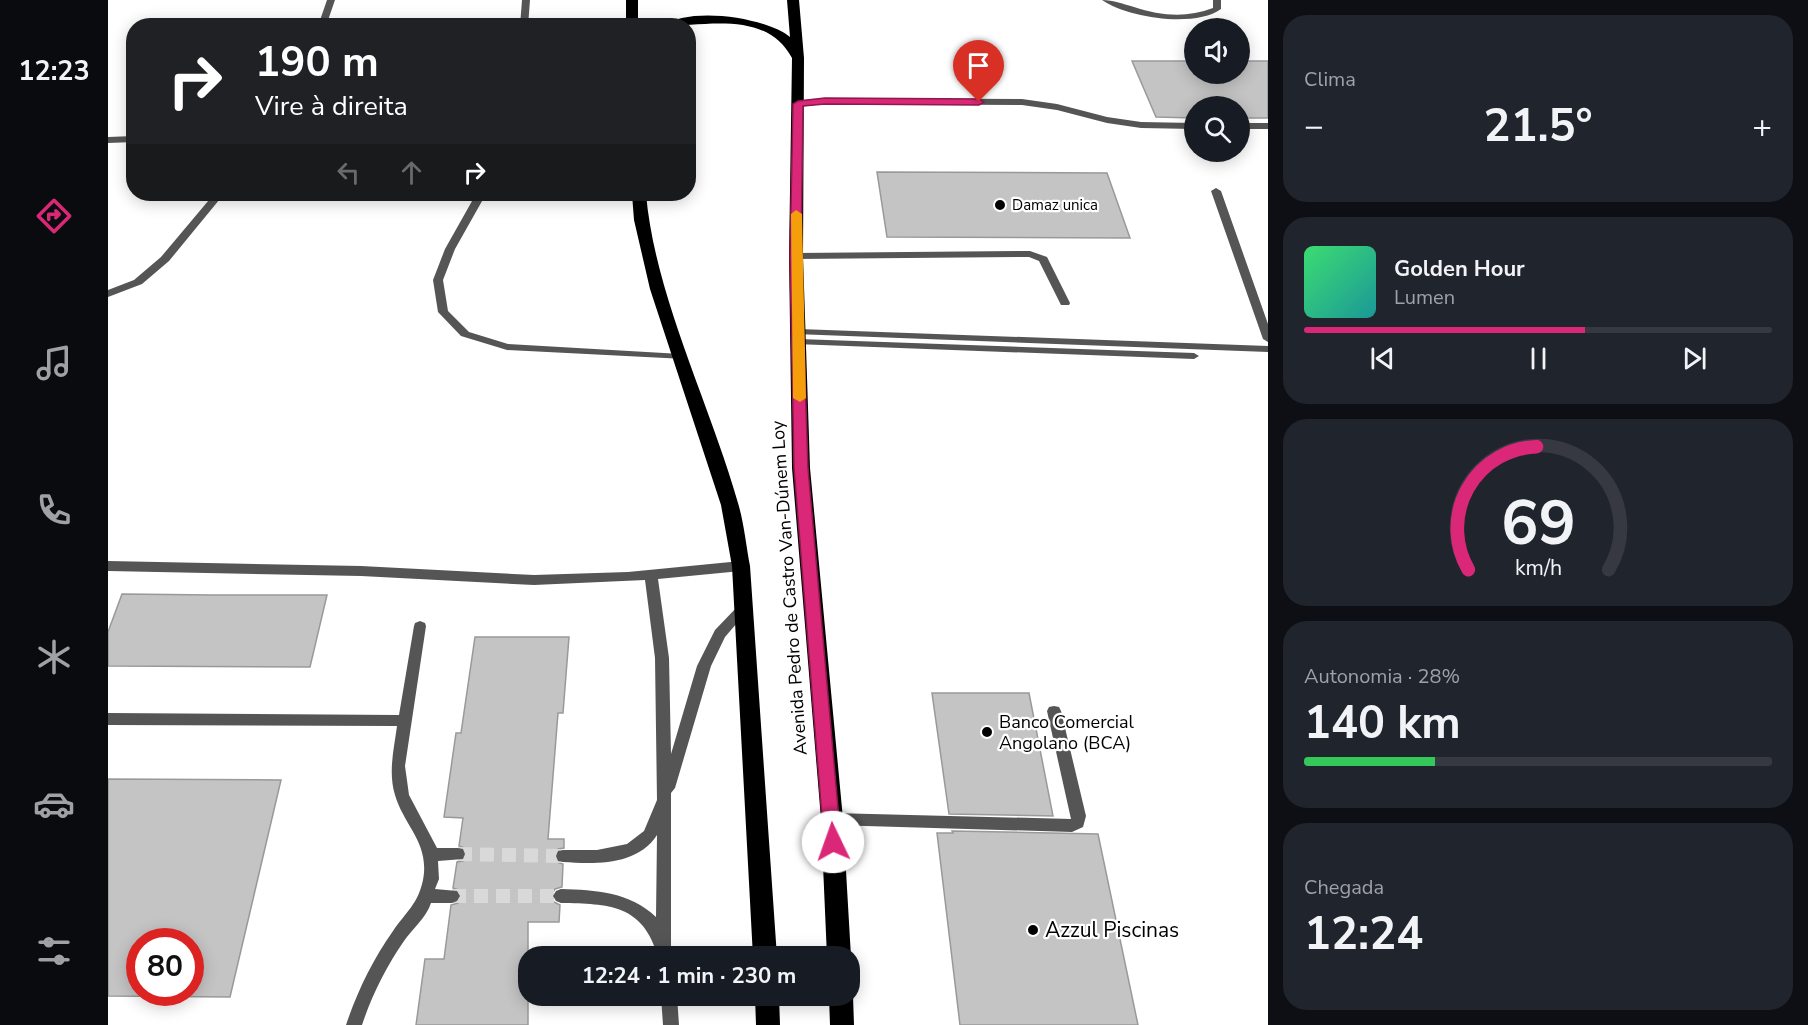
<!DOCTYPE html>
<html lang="pt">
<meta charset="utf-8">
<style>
:root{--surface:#171b24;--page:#20242c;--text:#f1f3f6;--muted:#9ea1a6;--line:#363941;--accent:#db2777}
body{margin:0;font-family:"Nunito Sans",sans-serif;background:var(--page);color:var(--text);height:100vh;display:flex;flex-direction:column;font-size:22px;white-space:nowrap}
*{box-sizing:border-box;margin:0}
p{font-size:20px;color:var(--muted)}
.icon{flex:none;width:33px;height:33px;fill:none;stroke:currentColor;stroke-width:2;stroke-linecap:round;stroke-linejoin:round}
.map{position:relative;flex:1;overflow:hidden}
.side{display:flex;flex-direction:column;gap:15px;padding:15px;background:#0d0f14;width:540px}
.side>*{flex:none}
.banner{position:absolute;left:18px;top:18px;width:570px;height:183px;border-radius:24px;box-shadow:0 3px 15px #0003;background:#202124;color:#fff;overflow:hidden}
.controls{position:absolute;left:1076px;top:18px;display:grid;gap:12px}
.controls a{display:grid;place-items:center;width:66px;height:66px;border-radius:50%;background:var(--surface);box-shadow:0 3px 15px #0003;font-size:30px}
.speed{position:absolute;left:18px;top:928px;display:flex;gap:12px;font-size:30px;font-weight:700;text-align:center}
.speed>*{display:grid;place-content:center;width:78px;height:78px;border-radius:50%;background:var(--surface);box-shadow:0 3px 15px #0003;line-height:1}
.speed .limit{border:9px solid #d22;background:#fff;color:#111}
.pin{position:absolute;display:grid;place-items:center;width:51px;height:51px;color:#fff;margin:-62px -26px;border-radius:50% 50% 50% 0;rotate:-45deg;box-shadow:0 0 6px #0007}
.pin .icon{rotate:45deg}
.me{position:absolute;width:66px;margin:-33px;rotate:357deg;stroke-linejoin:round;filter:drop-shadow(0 0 4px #0008)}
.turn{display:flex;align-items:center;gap:21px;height:126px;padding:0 30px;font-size:27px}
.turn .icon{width:78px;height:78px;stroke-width:2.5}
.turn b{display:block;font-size:42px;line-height:51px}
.lanes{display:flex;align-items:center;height:57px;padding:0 30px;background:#0003;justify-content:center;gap:30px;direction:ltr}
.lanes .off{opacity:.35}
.big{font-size:45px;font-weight:700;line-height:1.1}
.side .tile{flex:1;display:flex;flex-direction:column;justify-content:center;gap:9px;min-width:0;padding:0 21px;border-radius:24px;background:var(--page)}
.side .dial{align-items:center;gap:0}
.dial svg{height:156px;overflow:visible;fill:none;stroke:var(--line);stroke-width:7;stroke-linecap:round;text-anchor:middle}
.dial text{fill:var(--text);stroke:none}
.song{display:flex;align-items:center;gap:18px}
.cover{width:72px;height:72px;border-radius:9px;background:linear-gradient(135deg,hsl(140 70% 55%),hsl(180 70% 35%))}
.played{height:6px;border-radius:3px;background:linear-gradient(90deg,var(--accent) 60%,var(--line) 60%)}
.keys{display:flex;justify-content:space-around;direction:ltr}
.heat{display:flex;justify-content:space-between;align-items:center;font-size:33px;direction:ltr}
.charge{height:9px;border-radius:4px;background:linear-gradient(90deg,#34c759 28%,var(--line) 0)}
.trip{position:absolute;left:410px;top:946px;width:342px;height:60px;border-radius:24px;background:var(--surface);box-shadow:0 3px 15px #0003;font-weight:700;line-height:60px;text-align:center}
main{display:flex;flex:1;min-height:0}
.menu{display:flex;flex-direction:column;width:108px;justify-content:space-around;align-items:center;background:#090b0e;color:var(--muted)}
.menu .icon{width:42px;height:42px}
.menu .selected{color:var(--accent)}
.menu b{font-size:27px;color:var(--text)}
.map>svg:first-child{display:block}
.building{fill:#c4c4c4;stroke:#999;stroke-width:1.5;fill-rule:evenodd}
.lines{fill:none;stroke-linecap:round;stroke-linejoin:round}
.street-tunnel{stroke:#d9d9d9;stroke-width:14;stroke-dasharray:14 8;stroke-linecap:butt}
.lane{fill:#555;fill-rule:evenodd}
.street{fill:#555;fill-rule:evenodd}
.highway{fill:#000;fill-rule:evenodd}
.route{fill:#db2777;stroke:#8e194d;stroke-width:1.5}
.slow{fill:#f59e0b}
.poi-dot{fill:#000;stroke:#fff;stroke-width:2}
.labels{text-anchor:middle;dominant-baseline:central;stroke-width:4.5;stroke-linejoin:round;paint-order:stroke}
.far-poi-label{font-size:15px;fill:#000;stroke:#fff;text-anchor:start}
.street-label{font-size:18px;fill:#000;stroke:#fff}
.poi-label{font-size:18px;fill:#000;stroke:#fff;text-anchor:start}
.near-poi-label{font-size:21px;fill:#000;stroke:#fff;text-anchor:start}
</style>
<main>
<nav class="menu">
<b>12:23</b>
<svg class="icon selected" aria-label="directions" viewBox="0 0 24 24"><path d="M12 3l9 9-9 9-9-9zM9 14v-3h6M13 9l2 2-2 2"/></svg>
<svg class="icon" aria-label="music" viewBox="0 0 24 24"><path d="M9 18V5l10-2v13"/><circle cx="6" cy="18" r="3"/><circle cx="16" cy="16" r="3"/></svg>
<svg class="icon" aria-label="phone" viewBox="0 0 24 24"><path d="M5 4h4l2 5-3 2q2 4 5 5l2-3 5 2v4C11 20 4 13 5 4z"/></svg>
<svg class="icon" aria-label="climate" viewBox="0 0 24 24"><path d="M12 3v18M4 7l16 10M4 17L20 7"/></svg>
<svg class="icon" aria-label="car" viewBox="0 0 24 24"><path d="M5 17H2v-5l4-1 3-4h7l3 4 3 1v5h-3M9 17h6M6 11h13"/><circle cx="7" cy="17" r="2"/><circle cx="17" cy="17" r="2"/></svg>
<svg class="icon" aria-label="filters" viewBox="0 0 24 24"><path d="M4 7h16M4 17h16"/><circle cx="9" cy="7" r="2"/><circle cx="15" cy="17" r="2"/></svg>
</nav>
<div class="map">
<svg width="1160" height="1025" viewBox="0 0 1160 1025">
<rect width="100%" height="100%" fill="#fff"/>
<path class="building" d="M1024,61H1086V74H1131V61H1160V118H1131V106H1086V118L1048,117Z
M769,172L999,173L1022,238L779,237Z
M14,594L106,595H219L202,667L0,666V632Z
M367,637H461L455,713H450L440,839H456V848L450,849L446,855L448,862L455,864L454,887L447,889L443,895L446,902L452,905L451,922H420V1025H308L317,959H336L343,905L350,903L354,897L351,890L345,888L349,862L355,861L359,855L357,848L351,846L355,818L336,817L348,733H353Z
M824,693H921L945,816L841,814Z
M0,779L173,780L122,997L0,996ZM32,942H82V993H32Z
M844,831L990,834L1030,1025H852L829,833H845Z"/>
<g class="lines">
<path class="street-tunnel" d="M350,854L455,856
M344,896H453"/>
<path class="lane" d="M219,0H227L218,26H210Z
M414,0H422L420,26H412Z
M994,0C1006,0 1015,4 1026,7C1053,16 1079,18 1105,8V0H1113V9C1087,28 1020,18 994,0Z
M717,98L914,99L949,104L999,117L1033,122L1086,123V129L1033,128L999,123L949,110L914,105L717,104L690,107L686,104L690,101Z
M1131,123H1160V129H1131Z
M26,136V142L0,143V137Z
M1108,188L1113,191L1160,324V342L1155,339L1103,191Z
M106,194H116L61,261L34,284L0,297V290L26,280L53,257Z
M368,194H378L347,249L335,280L340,311L361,332L400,344L573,354L577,355L578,357L577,359L399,350L353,336L330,312L325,280L337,249Z
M922,251L939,257L962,303L961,305H953L931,261L921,257L688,259L683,256L688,253Z
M691,329L1160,346V352L687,334L686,332Z
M691,339L1086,353L1091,356L1086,359L687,344L686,342L687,340Z
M946,706L951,707L953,711L978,816L975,827L964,832L724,825L719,823L717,819L719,815L724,813L963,819L939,711L941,707Z"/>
<path class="street" d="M0,561L253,566L426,575L520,572L633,561L637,563L639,566L637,569L633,571L550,579L561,658L563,754L589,666L607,630L630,606H640L641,609L617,637L603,666L567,788L563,793V947L566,957H550C535,904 501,904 453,903L448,901L445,896L448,891L453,889C488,890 522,892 548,917L549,835C529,866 487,864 455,862L450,861L448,856L450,851L455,850H489L519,844L536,831L549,800L547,658L537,580L426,585L253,576L0,571Z
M312,621L317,623L318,626L297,766L301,795L329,848H350L355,849L357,854L355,859L330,861L331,879L327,889L349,891L352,896L349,901L344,903H323C318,918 305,928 296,941C278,967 264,995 254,1025H238C249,992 265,959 285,931C298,912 310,904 315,880C322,843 296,826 287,795C280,772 286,749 289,726L0,725V713L291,715L306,626L307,623Z
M553,996H569L571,1025H555Z"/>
<path class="highway" d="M518,0H530V26H518Z
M679,0H691L696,58L695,256L702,468L735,819L743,957L741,961V957H719L713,819L684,468L681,256L684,58C658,10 599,26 554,26C582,6 657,17 682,37Z
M524,194H538C547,296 602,404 630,503C636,523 638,545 642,566L669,957H645L624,566L613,505L542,289L526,220Z
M741,988L745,996L746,1025H722L721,996H741Z
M647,996H671L672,1025H648Z"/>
</g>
<path class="route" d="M717,98L871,99L876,102L871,105L717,104L695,106L693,256L700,468L733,842L731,847L725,849L719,847L716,842L686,468L682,256L685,104L690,101Z"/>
<path class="slow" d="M688,210L694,214L698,398L692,402L685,398L683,214Z"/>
<g class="poi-dot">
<circle cx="892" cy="205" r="6"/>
<circle cx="879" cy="732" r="6"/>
<circle cx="925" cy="930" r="6"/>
</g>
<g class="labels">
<g class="far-poi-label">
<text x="904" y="205">Damaz unica</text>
</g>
<g class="street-label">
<text transform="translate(681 588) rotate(-94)">Avenida Pedro de Castro Van-Dúnem Loy</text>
</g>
<g class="poi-label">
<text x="891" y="722">Banco Comercial<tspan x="891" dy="21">Angolano (BCA)</tspan></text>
</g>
<g class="near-poi-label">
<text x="937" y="930">Azzul Piscinas</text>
</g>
</g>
</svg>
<div class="controls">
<a><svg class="icon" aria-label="sound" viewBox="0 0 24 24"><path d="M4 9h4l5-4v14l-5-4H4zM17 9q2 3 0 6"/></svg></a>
<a><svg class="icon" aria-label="search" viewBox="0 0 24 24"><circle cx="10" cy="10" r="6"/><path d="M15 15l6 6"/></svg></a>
</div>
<div class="speed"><div class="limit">80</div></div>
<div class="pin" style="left:871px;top:102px;background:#d93025"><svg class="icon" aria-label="arrive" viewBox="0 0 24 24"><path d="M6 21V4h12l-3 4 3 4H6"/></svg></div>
<svg class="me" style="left:725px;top:842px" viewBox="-20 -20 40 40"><circle r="19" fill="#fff"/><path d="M0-13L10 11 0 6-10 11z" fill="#db2777"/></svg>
<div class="trip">12:24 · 1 min · 230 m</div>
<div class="banner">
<div class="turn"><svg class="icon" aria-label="right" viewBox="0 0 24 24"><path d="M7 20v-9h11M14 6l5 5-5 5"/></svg><div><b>190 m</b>Vire à direita</div></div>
<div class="lanes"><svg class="icon off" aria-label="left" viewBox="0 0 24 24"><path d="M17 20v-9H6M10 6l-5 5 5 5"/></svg><svg class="icon off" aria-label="ahead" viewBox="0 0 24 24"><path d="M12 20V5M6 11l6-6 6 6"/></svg><svg class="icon" aria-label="right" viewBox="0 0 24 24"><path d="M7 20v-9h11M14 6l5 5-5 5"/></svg></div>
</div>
</div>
<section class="side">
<div class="tile"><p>Clima</p>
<div class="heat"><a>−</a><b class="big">21.5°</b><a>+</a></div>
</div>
<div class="tile">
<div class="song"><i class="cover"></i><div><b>Golden Hour</b><p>Lumen</p></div></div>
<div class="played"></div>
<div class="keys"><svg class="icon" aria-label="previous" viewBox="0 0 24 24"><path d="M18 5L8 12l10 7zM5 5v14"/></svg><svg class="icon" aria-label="pause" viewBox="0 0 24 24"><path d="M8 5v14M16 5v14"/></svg><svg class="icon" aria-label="next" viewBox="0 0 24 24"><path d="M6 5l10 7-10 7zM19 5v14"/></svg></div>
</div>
<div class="tile dial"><svg viewBox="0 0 100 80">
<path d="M14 69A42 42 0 1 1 86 69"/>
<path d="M14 69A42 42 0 0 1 49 6" stroke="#db2777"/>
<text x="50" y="56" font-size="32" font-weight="700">69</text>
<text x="50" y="72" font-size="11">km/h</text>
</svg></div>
<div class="tile"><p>Autonomia · 28%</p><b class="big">140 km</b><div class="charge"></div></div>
<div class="tile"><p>Chegada</p><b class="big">12:24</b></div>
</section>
</main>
